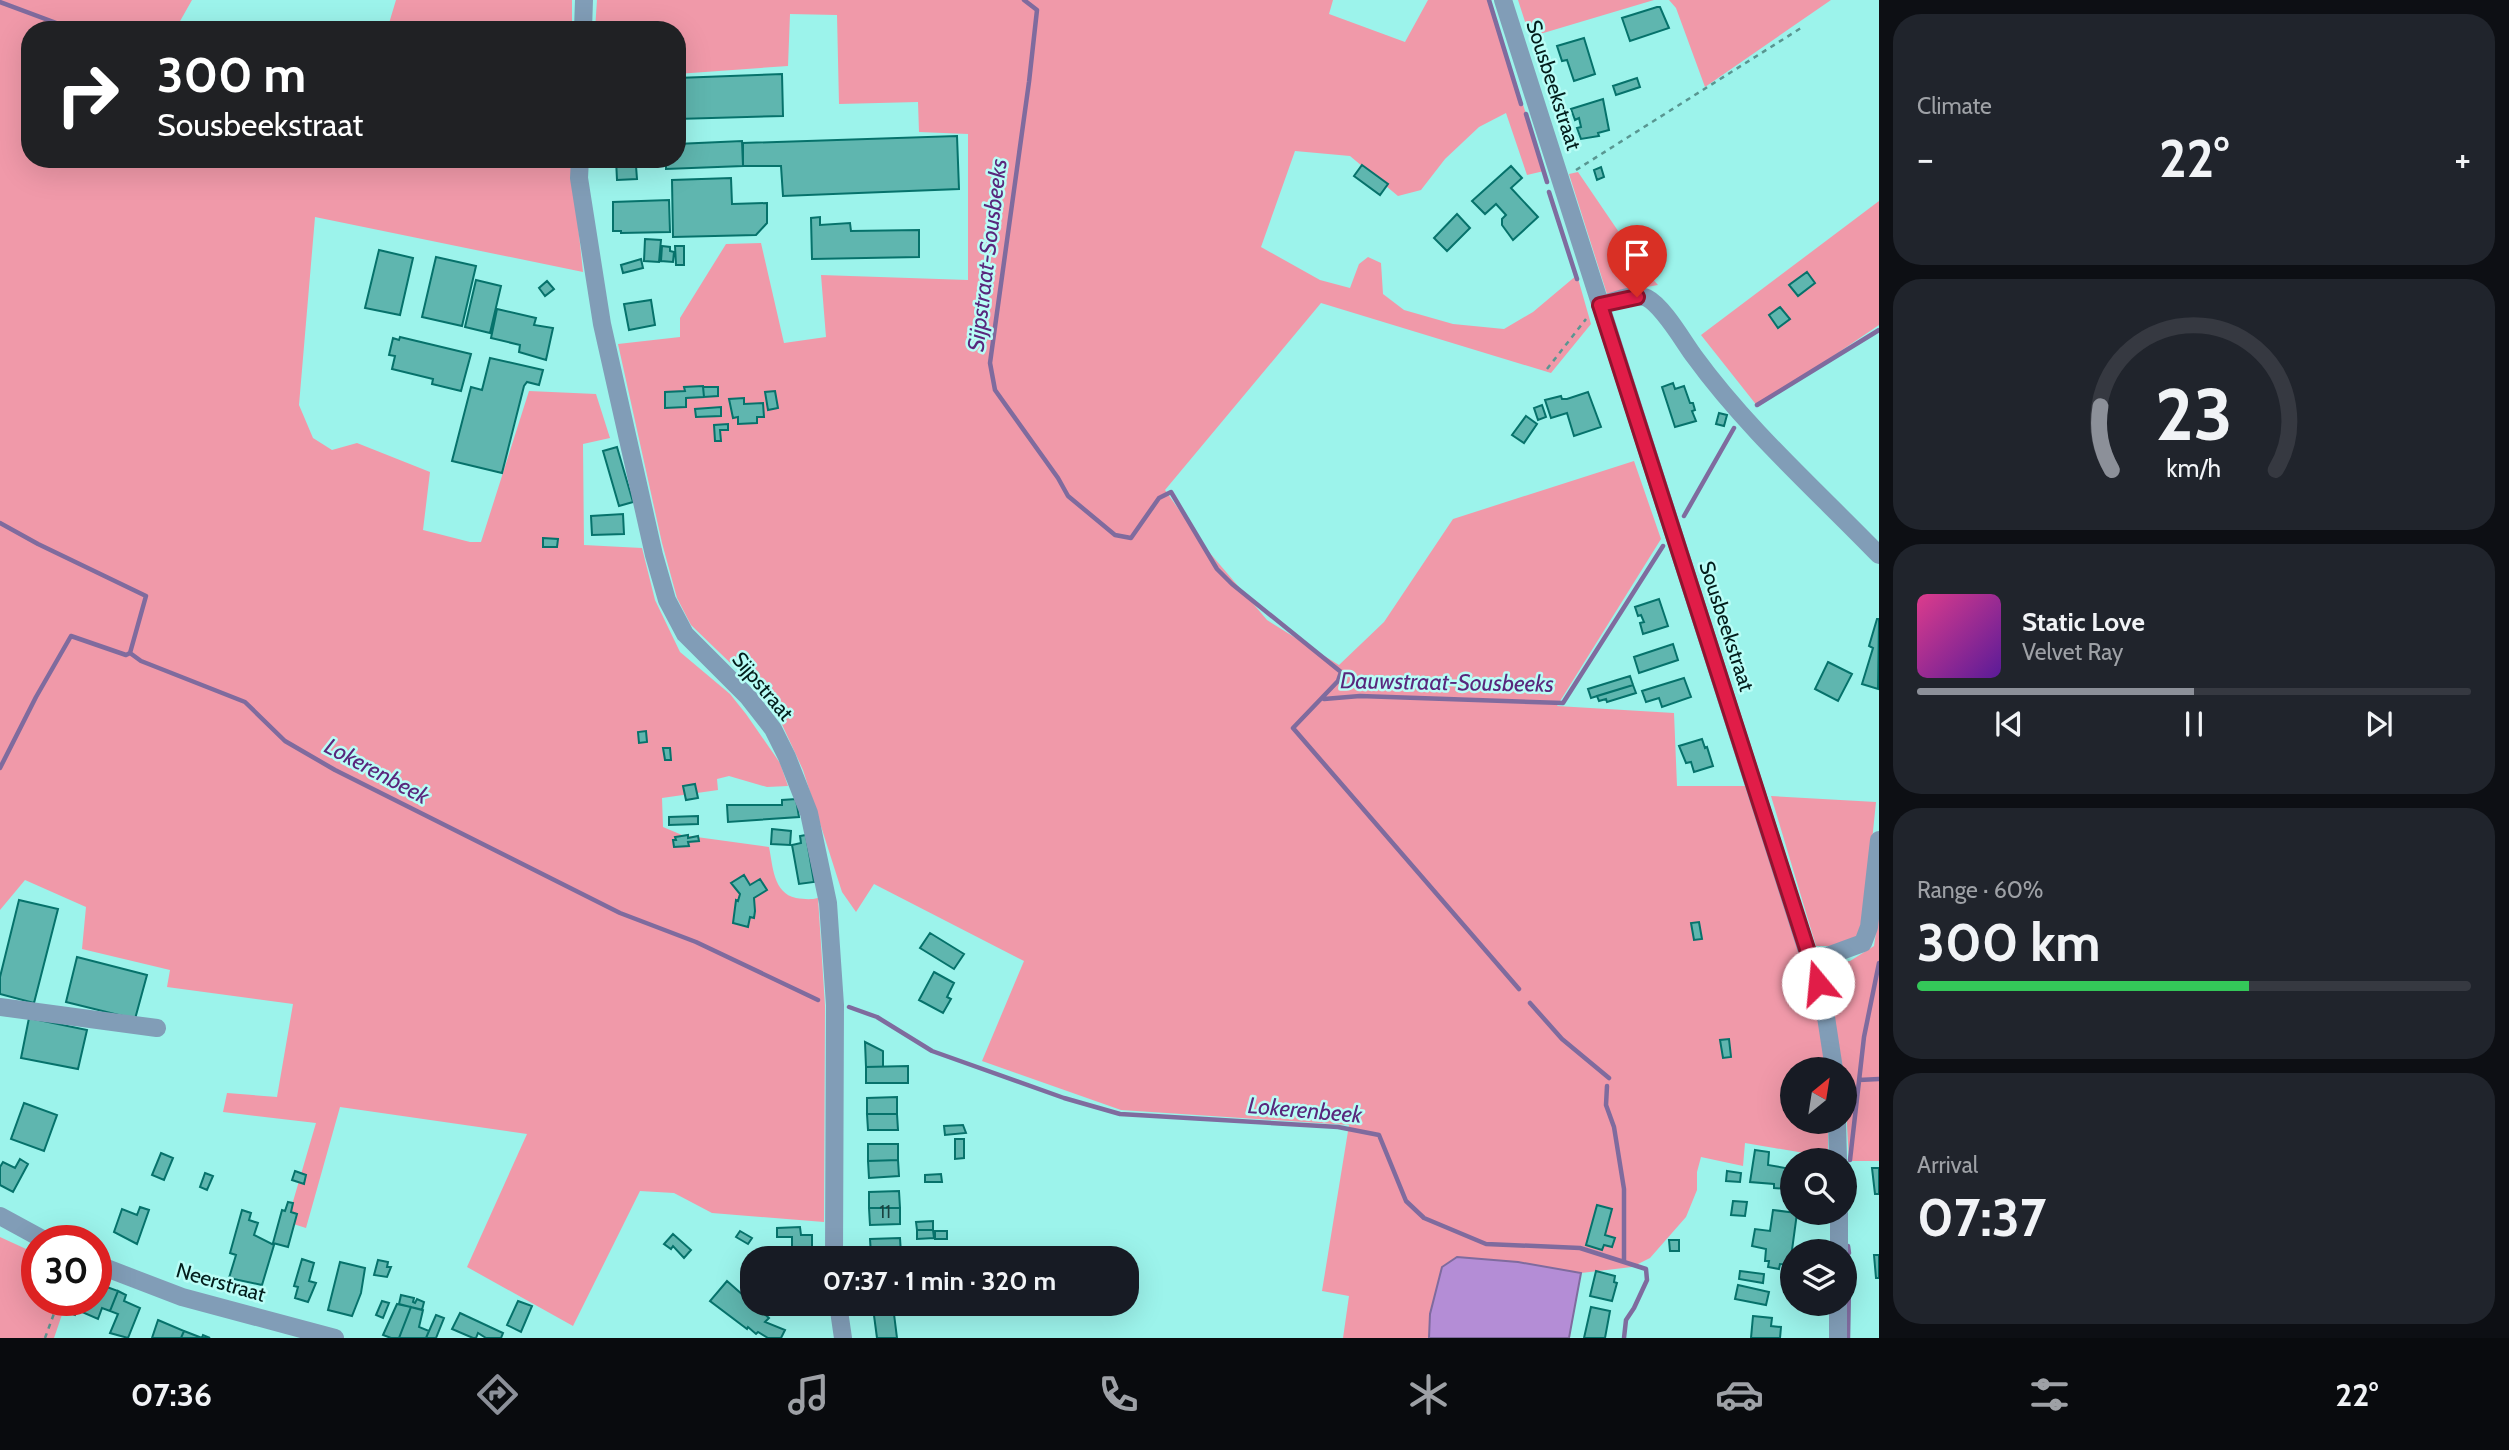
<!DOCTYPE html>
<meta charset="utf-8">
<style>
:root{--surface:#171b24;--page:#20242c;--text:#f1f3f6;--muted:#9ea1a6;--line:#363941;--accent:#8c9099}
body{margin:0;font-family:Cabin,sans-serif;background:var(--page);color:var(--text);height:100vh;display:flex;flex-direction:column;font-size:26px;white-space:nowrap}
*{box-sizing:border-box;margin:0}
p{font-size:23px;color:var(--muted)}
.icon{flex:none;width:38px;height:38px;fill:none;stroke:currentColor;stroke-width:2;stroke-linecap:round;stroke-linejoin:round}
.map{position:relative;flex:1;overflow:hidden}
.side{display:flex;flex-direction:column;gap:14px;padding:14px;background:#0d0f14;width:630px}
.side>*{flex:none}
.guide{position:absolute;left:21px;top:21px;width:665px;height:147px;border-radius:28px;box-shadow:0 7px 28px #0002;background:#202124;color:#fff;overflow:hidden}
.needle{width:46px;rotate:30deg}
.controls{position:absolute;left:1780px;top:1057px;display:grid;gap:14px}
.controls a{display:grid;place-items:center;width:77px;height:77px;border-radius:50%;background:var(--surface);box-shadow:0 7px 28px #0002;font-size:35px}
.speed{position:absolute;left:21px;top:1225px;display:flex;gap:14px;font-size:35px;font-weight:700;text-align:center}
.speed>*{display:grid;place-content:center;width:91px;height:91px;border-radius:50%;background:var(--surface);box-shadow:0 7px 28px #0002;line-height:1}
.speed .limit{border:10px solid #d22;background:#fff;color:#111}
.pin{position:absolute;display:grid;place-items:center;width:60px;height:60px;color:#fff;margin:-72px -30px;border-radius:50% 50% 50% 0;rotate:-45deg;box-shadow:0 0 7px #0007}
.pin .icon{rotate:45deg}
.me{position:absolute;width:77px;margin:-38px;rotate:343deg;stroke-linejoin:round;filter:drop-shadow(0 0 5px #0008)}
.turn{display:flex;align-items:center;gap:24px;height:147px;padding:0 21px;font-size:32px}
.turn .icon{width:91px;height:91px;stroke-width:2.5}
.turn b{display:block;font-size:49px;line-height:60px}
.big{font-size:52px;font-weight:800;line-height:1.1}
.side .card{flex:1;display:flex;flex-direction:column;justify-content:center;gap:10px;min-width:0;padding:0 24px;border-radius:28px;background:var(--page)}
.side .dial{align-items:center;gap:0}
.dial svg{height:182px;overflow:visible;fill:none;stroke:var(--line);stroke-width:7;stroke-linecap:round;text-anchor:middle}
.dial text{fill:var(--text);stroke:none}
.song{display:flex;align-items:center;gap:21px}
.cover{width:84px;height:84px;border-radius:10px;background:linear-gradient(135deg,hsl(330 70% 55%),hsl(270 70% 35%))}
.played{height:7px;border-radius:4px;background:linear-gradient(90deg,var(--accent) 50%,var(--line) 50%)}
.keys{display:flex;justify-content:space-around;direction:ltr}
.heat{display:flex;justify-content:space-between;align-items:center;font-size:38px;direction:ltr}
.charge{height:10px;border-radius:5px;background:linear-gradient(90deg,#34c759 60%,var(--line) 0)}
.trip{position:absolute;left:740px;top:1246px;width:399px;height:70px;border-radius:28px;background:var(--surface);box-shadow:0 7px 28px #0002;font-weight:800;line-height:70px;text-align:center}
.dock{display:flex;height:112px;justify-content:space-around;align-items:center;background:#090b0e;color:var(--muted)}
.dock .icon{width:49px;height:49px}
.dock .selected{color:var(--accent)}
.dock b{font-size:32px;color:var(--text)}
main{display:flex;flex:1;min-height:0}
.map>svg:first-child{display:block}
.green{fill:#f099a9}
.water{fill:#b48dd6;stroke:#7f6b9e;stroke-width:2}
.lines{fill:none;stroke-linecap:round;stroke-linejoin:round}
.stream{stroke:#7f6b9e;stroke-width:4.5}
.building{fill:#5fb6af;stroke:#06726b;stroke-width:2}
.path{stroke:#599691;stroke-width:2.5;stroke-dasharray:5 5;stroke-linecap:butt}
.minor{stroke:#819db7;stroke-width:18}
.route-casing{stroke:#92132f;stroke-width:18}
.route{stroke:#e11d48;stroke-width:12}
.labels{text-anchor:middle;dominant-baseline:central;stroke-width:5;stroke-linejoin:round;paint-order:stroke}
.number-label{font-size:18px;fill:#194340}
.street-label{font-size:21px;fill:#021d1b;stroke:#b9fdf6}
.water-label{font-size:23px;font-style:italic;fill:#59277c;stroke:#b9fdf6}
</style>
<main>
<div class="map">
<svg width="1879" height="1338" viewBox="0 0 1879 1338">
<rect width="100%" height="100%" fill="#9cf3eb"/>
<path class="green" d="M0,0H192L175,30H30V159H571L583,272L315,217L299,405L313,438L332,450L357,443L430,472L423,530L470,542H481L529,391L596,394L610,438L583,444L584,545L642,548L655,600L680,652L730,694L746,714L780,763L788,786L767,787L729,776L717,779L718,790L662,798L663,827L682,835L769,847C773,866 773,893 796,898C804,899 810,900 818,898L825,1006L824,1222L712,1213L674,1193L640,1191L573,1326L467,1267L527,1134L340,1107L306,1228L287,1222L316,1123L223,1112L227,1093L277,1097L293,1004L167,987L170,970L82,949L86,907L25,880L0,910Z
M396,0H572V30H387Z
M597,0H1333L1329,14L1405,42L1428,0H1490L1544,171L1527,175L1506,113L1479,127L1445,159L1421,190L1398,196L1350,156L1295,151L1261,247L1320,280L1350,288L1359,264L1368,257L1381,263L1383,294L1404,310L1453,324L1504,329L1533,312L1577,275L1591,324L1551,373L1321,303L1165,490L1209,552L1267,620L1339,665L1384,622L1453,519L1634,461L1661,539L1557,706L1674,713L1677,786H1745L1818,1009L1826,1069H1792V1122H1828V1157L1745,1143L1743,1166L1701,1157L1697,1172V1190L1686,1217L1650,1258L1632,1267L1581,1273L1518,1262L1457,1257L1430,1314L1429,1338H1343L1349,1296L1322,1291L1349,1125L1121,1110L982,1061L1024,961L874,884L856,912L842,892L803,770L780,720L748,680L691,625L677,598L662,543L618,344L680,337V318L726,244L761,243L784,343L826,337L821,275L968,280V134L919,132L918,102L839,104L837,15L790,14L788,66L677,74V30H595Z
M1518,0H1654L1530,37Z
M1669,0H1831L1705,87L1676,8Z
M1578,172L1644,269L1658,285L1607,294L1569,174Z
M1879,201V325L1758,407L1701,335Z
M1771,796L1876,802L1863,929L1855,941L1829,946H1816Z
M1879,912V1161H1849L1844,1069H1841L1831,996L1823,966L1850,961L1874,946Z
M0,1237L37,1254V1300H67L54,1338H0Z"/>
<path class="water" d="M1457,1257L1518,1262L1581,1273L1569,1338H1429L1430,1314L1442,1267Z"/>
<g class="lines">
<path class="stream" d="M1024,0L1037,10L1029,82L990,363L995,390L1058,478L1068,496L1115,535L1131,538L1159,498L1171,492L1217,569L1232,584L1341,672L1338,681L1293,728L1519,989
M1489,0L1521,104
M0,2L75,30
M1526,114L1547,182
M1549,192L1577,279
M1757,405L1879,330
M1684,516L1734,428
M0,523L38,544L146,596L130,653L141,661L245,702L285,741L335,770L620,913L696,942L818,1000
M1324,699L1360,696L1563,703L1663,546
M0,768L36,697L71,636L126,655L130,653
M1530,1003L1562,1039L1609,1078
M849,1007L877,1017L932,1051L1064,1098L1120,1114L1338,1127L1379,1135L1406,1201L1424,1218L1486,1244L1580,1248L1646,1269L1647,1280L1634,1308L1626,1320L1624,1338
M1859,1080L1879,1079
M1607,1086L1606,1105L1614,1127L1624,1189V1262
M1850,1160L1864,1037L1879,963
M1848,1246L1849,1253
M1849,1275V1266
M1848,1338L1849,1286"/>
</g>
<path class="building" d="M1657,7H1660L1669,28L1630,41L1622,18Z
M1584,38L1595,74L1574,81L1567,60L1562,61L1557,46Z
M782,74L783,116L677,119V78Z
M1637,78L1640,87L1616,95L1613,86Z
M1603,99L1609,130L1598,133L1599,136L1581,139L1577,128L1581,127L1579,118L1575,120L1571,109Z
M957,136L959,189L783,196L781,166H743V143Z
M742,141L743,166L666,169V159H677V144Z
M616,159H652V165L636,166L637,179L617,180Z
M1362,165L1388,184L1380,195L1354,176Z
M1511,166L1522,178L1511,188L1538,217L1513,240L1502,225V219L1506,215L1496,204L1485,214L1472,201Z
M1601,167L1604,177L1597,180L1594,170Z
M731,178L732,204L767,203V223L756,235L673,237L672,180Z
M669,200L670,232L621,233V231H613V202Z
M1457,214L1470,228L1447,251L1434,238Z
M820,217V225L850,223L851,231L919,230V257L812,259L811,218Z
M645,239L661,240L659,262L644,261Z
M662,246L670,247V251L674,252L673,262L661,261Z
M675,246H684V265H676Z
M379,250L413,258L400,315L365,308Z
M436,257L476,266L462,326L422,317Z
M641,259L643,268L623,273L621,265Z
M1807,272L1815,283L1798,296L1789,285Z
M476,280L501,286L490,333L465,327Z
M547,281L554,289L545,296L539,288Z
M651,300L655,325L629,330L624,304Z
M1780,307L1790,319L1778,328L1769,315Z
M497,309L536,318L534,325L553,328L546,360L519,352L520,345L491,338Z
M400,337L471,354L461,391L432,384L433,379L392,369L395,356L389,355L393,338L399,340Z
M490,358L543,370L539,385L527,382L524,386L502,473L452,461L471,387L482,390Z
M1673,383L1675,389L1684,386L1690,403H1693L1695,410L1692,411L1696,421L1675,427L1662,387Z
M703,386L704,397L686,398V407L665,408V392L685,391L684,387Z
M703,387H718V396L704,397Z
M775,391L778,408L768,410L765,392Z
M1588,392L1601,427L1574,436L1567,413L1551,418L1545,400L1561,396L1562,399H1567Z
M744,398V404L763,403L764,417H757V423L738,424V417L733,418L729,399Z
M1542,405L1546,417L1538,420L1534,408Z
M721,407V416L696,417L695,409Z
M1719,413L1727,415L1724,426L1716,424Z
M1526,416L1537,424L1524,443L1512,435Z
M728,424V430H720L721,441H715L714,425Z
M617,447L633,502L619,506L603,451Z
M623,514L624,534L592,535L591,516Z
M543,538L558,539L557,547H543Z
M1659,599L1668,626L1643,634L1640,623L1644,622L1641,615L1638,616L1635,607Z
M1877,619H1879L1878,689L1862,684L1873,648L1869,646Z
M1673,644L1678,660L1639,673L1634,657Z
M1828,662L1852,674L1838,701L1815,689Z
M1630,676L1633,685L1591,698L1588,689Z
M1684,678L1691,697L1662,707L1659,698L1646,702L1642,691Z
M1633,685L1636,693L1607,702L1606,699L1599,701L1597,696Z
M646,731L647,742L639,743L638,732Z
M1702,739L1705,748L1707,747L1713,766L1694,772L1691,762L1686,763L1679,746Z
M663,748H670L671,760H665Z
M695,784L698,798L686,800L683,786Z
M796,799L799,817L728,822L727,805H782V800Z
M698,816V824L669,825V817Z
M772,829L791,831L790,845L771,844Z
M688,835V838L698,836L699,841L688,842L689,846L674,847L673,840H676L675,837Z
M806,835L814,882L799,884L792,845L801,843L800,836Z
M744,875L750,885L760,879L767,890L754,898L755,911L754,918L750,917L748,927L733,923L736,900L738,901L740,894L731,883Z
M19,900L58,909L34,1003L0,994V977Z
M1699,922L1702,939L1694,940L1691,923Z
M930,933L964,954L954,969L920,948Z
M77,957L147,975L135,1019L66,1002Z
M934,972L954,983L947,997L951,999L943,1013L919,1000Z
M29,1018L87,1030L78,1069L21,1058Z
M1729,1039L1731,1057L1723,1058L1720,1040Z
M865,1042L883,1051V1067H866Z
M908,1066V1083H866V1067Z
M897,1097V1114H867V1098Z
M24,1103L57,1115L44,1151L11,1139Z
M867,1114H897L898,1130H868Z
M963,1125L966,1133L945,1135L944,1126Z
M955,1139H964V1158L955,1159Z
M868,1144H898V1160L868,1161Z
M1755,1150L1769,1152L1768,1165L1791,1169L1792,1194L1787,1193L1788,1189L1774,1188V1184L1750,1182Z
M161,1153L173,1158L164,1180L152,1175Z
M20,1159L28,1164L13,1192L0,1185V1167L3,1162L15,1168Z
M898,1160L899,1176L869,1178L868,1161Z
M1872,1168H1879V1194H1875Z
M295,1171L306,1175L304,1184L292,1180Z
M1727,1171L1741,1173L1740,1182L1726,1181Z
M205,1173L213,1176L207,1190L200,1187Z
M941,1174L942,1182H925V1175Z
M899,1191L900,1208H869V1192Z
M1733,1201L1747,1202L1745,1216L1731,1215Z
M288,1202L293,1203L291,1212L297,1214L288,1247L273,1243L282,1210L285,1211Z
M1597,1205L1612,1209L1605,1235L1615,1238L1612,1247L1604,1245L1602,1250L1586,1245Z
M140,1207L149,1210L137,1244L114,1232L122,1209L137,1215Z
M869,1208H900V1224L870,1225Z
M242,1210L251,1213L249,1220L258,1223L254,1235L274,1245L262,1285L229,1278L236,1255L230,1253Z
M1773,1210L1797,1213L1790,1265L1780,1264L1779,1269L1768,1267L1769,1261H1765L1766,1249L1752,1246L1755,1229L1770,1231Z
M933,1221V1230H917L916,1222Z
M800,1227L801,1235H812V1253H792V1237H777V1228Z
M917,1230H933L934,1238L917,1239Z
M740,1231L752,1238L748,1244L736,1237Z
M935,1231H947V1239H935Z
M673,1234L691,1250L684,1258L673,1246L671,1249L664,1244Z
M900,1238L901,1254L871,1255L870,1239Z
M1669,1240H1679V1251H1670Z
M901,1254V1258H871V1255Z
M1874,1255H1879V1278H1876Z
M302,1259L314,1263L309,1281L316,1283L308,1302L295,1298L298,1287L294,1286Z
M378,1260L388,1262L387,1267H391L387,1277L374,1275Z
M340,1262L365,1268L361,1293L352,1316L328,1310Z
M1596,1271L1615,1276L1614,1282L1617,1283L1612,1301L1590,1296Z
M1740,1271L1764,1274L1763,1283L1739,1279Z
M727,1281L769,1318L765,1322L785,1330L781,1338H768L758,1332L756,1334L748,1327L747,1329L710,1301Z
M96,1283L118,1291L110,1311L102,1308L98,1319L82,1312L87,1300H96Z
M1738,1285L1769,1292L1766,1305L1735,1299Z
M118,1291L126,1295L124,1301L140,1308L128,1338L110,1333L118,1314L110,1311Z
M401,1295L414,1298L413,1302L415,1303L417,1299L424,1302L422,1310L399,1304Z
M71,1300H81L75,1315L67,1312Z
M382,1301L389,1303L383,1318L376,1315Z
M518,1301L532,1306L521,1332L507,1325Z
M397,1304L411,1307L399,1338H391L383,1335Z
M898,1304H916L915,1310L897,1307Z
M973,1304L987,1305V1312L973,1311Z
M893,1306L897,1338H877L873,1308Z
M411,1307L423,1310L419,1327L429,1331L426,1338H399Z
M1591,1307L1610,1311L1605,1338H1584Z
M460,1313L503,1333L501,1338H486L478,1333L476,1338H473L452,1329Z
M436,1315L444,1318L436,1338H426Z
M1753,1316L1772,1318L1771,1326L1781,1327L1780,1338H1751Z
M158,1320L184,1331L181,1338H152Z
M184,1331L202,1338L203,1335L210,1338H181Z"/>
<g class="lines">
<path class="path" d="M1576,170L1801,28
M1547,369L1586,319
M45,1338L59,1300"/>
<path class="minor" d="M1503,0L1824,1004L1834,1069
M583,30L584,0
M580,159L579,178L602,324L654,555L667,600L685,634L748,697L773,729L787,757L809,813L828,903L835,1005L834,1258
M1600,305C1612,302 1635,292 1647,298C1663,306 1683,341 1694,356C1747,429 1816,490 1879,555
M1811,962L1863,943L1869,927L1879,840
M0,1007L157,1028
M1837,1122L1838,1160
M0,1216L46,1241
M1839,1251V1213
M96,1264L182,1297L335,1338
M838,1304L843,1338
M1838,1338V1304"/>
</g>
<g class="lines">
<defs>
<path id="route" d="M1637,297L1600,305L1818,983"/>
</defs>
<use href="#route" class="route-casing"/>
<use href="#route" class="route"/>
</g>
<g class="labels">
<g class="number-label">
<text x="885" y="1212">11</text>
</g>
<g class="street-label">
<text transform="translate(1554 85) rotate(72)">Sousbeekstraat</text>
<text transform="translate(1727 626) rotate(72)">Sousbeekstraat</text>
<text transform="translate(763 686) rotate(50)">Sijpstraat</text>
<text transform="translate(221 1282) rotate(16)">Neerstraat</text>
</g>
<g class="water-label">
<text transform="translate(987 255) rotate(-83)">Sijpstraat-Sousbeeks</text>
<text transform="translate(1447 682) rotate(1)">Dauwstraat-Sousbeeks</text>
<text transform="translate(377 771) rotate(28)">Lokerenbeek</text>
<text transform="translate(1305 1110) rotate(5)">Lokerenbeek</text>
</g>
</g>
</svg>
<div class="controls">
<a><svg class="needle" viewBox="-14 -14 28 28"><path d="M0-13l5 13h-10z" fill="#e53935"/><path d="M0 13l5-13h-10z" fill="#9ea1a6"/></svg></a>
<a><svg class="icon" aria-label="search" viewBox="0 0 24 24"><circle cx="10" cy="10" r="6"/><path d="M15 15l6 6"/></svg></a>
<a><svg class="icon" aria-label="layers" viewBox="0 0 24 24"><path d="M12 4l9 5-9 5-9-5zM3 14l9 5 9-5"/></svg></a>
</div>
<div class="speed"><div class="limit">30</div></div>
<div class="pin" style="left:1637px;top:297px;background:#d93025"><svg class="icon" aria-label="arrive" viewBox="0 0 24 24"><path d="M6 21V4h12l-3 4 3 4H6"/></svg></div>
<svg class="me" style="left:1818px;top:983px" viewBox="-20 -20 40 40"><circle r="19" fill="#fff"/><path d="M0-13L10 11 0 6-10 11z" fill="#e11d48"/></svg>
<div class="trip">07:37 · 1 min · 320 m</div>
<div class="guide">
<div class="turn"><svg class="icon" aria-label="right" viewBox="0 0 24 24"><path d="M7 20v-9h11M14 6l5 5-5 5"/></svg><div><b>300 m</b>Sousbeekstraat</div></div>
</div>
</div>
<section class="side">
<div class="card"><p>Climate</p>
<div class="heat"><a>−</a><b class="big">22°</b><a>+</a></div>
</div>
<div class="card dial"><svg viewBox="0 0 100 80">
<path d="M14 69A42 42 0 1 1 86 69"/>
<path d="M14 69A42 42 0 0 1 9 41" stroke="#8c9099"/>
<text x="50" y="56" font-size="32" font-weight="700">23</text>
<text x="50" y="72" font-size="11">km/h</text>
</svg></div>
<div class="card">
<div class="song"><i class="cover"></i><div><b>Static Love</b><p>Velvet Ray</p></div></div>
<div class="played"></div>
<div class="keys"><svg class="icon" aria-label="previous" viewBox="0 0 24 24"><path d="M18 5L8 12l10 7zM5 5v14"/></svg><svg class="icon" aria-label="pause" viewBox="0 0 24 24"><path d="M8 5v14M16 5v14"/></svg><svg class="icon" aria-label="next" viewBox="0 0 24 24"><path d="M6 5l10 7-10 7zM19 5v14"/></svg></div>
</div>
<div class="card"><p>Range · 60%</p><b class="big">300 km</b><div class="charge"></div></div>
<div class="card"><p>Arrival</p><b class="big">07:37</b></div>
</section>
</main>
<nav class="dock">
<b>07:36</b>
<svg class="icon selected" aria-label="directions" viewBox="0 0 24 24"><path d="M12 3l9 9-9 9-9-9zM9 14v-3h6M13 9l2 2-2 2"/></svg>
<svg class="icon" aria-label="music" viewBox="0 0 24 24"><path d="M9 18V5l10-2v13"/><circle cx="6" cy="18" r="3"/><circle cx="16" cy="16" r="3"/></svg>
<svg class="icon" aria-label="phone" viewBox="0 0 24 24"><path d="M5 4h4l2 5-3 2q2 4 5 5l2-3 5 2v4C11 20 4 13 5 4z"/></svg>
<svg class="icon" aria-label="climate" viewBox="0 0 24 24"><path d="M12 3v18M4 7l16 10M4 17L20 7"/></svg>
<svg class="icon" aria-label="car" viewBox="0 0 24 24"><path d="M5 17H2v-5l4-1 3-4h7l3 4 3 1v5h-3M9 17h6M6 11h13"/><circle cx="7" cy="17" r="2"/><circle cx="17" cy="17" r="2"/></svg>
<svg class="icon" aria-label="filters" viewBox="0 0 24 24"><path d="M4 7h16M4 17h16"/><circle cx="9" cy="7" r="2"/><circle cx="15" cy="17" r="2"/></svg>
<b>22°</b>
</nav>
